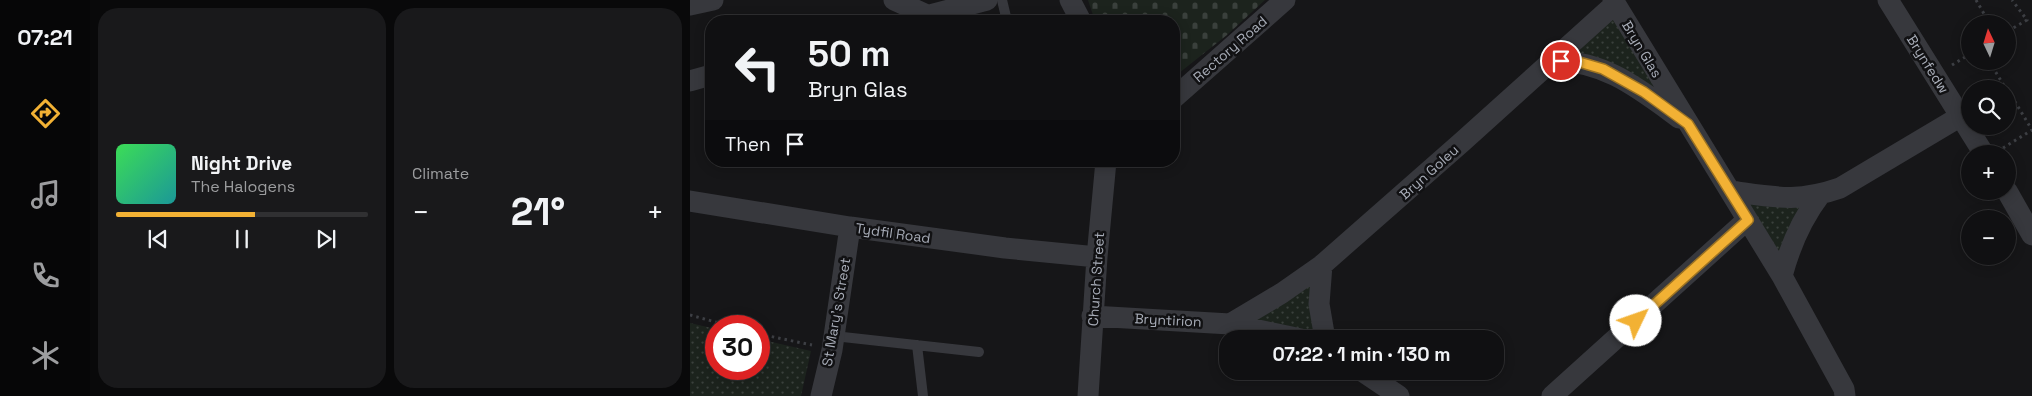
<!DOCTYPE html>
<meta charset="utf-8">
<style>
:root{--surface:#101012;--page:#19191b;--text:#f1f3f6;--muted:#9c9d9f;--line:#303032;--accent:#f2b134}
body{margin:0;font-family:"Space Grotesk",sans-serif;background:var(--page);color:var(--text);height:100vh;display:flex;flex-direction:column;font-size:19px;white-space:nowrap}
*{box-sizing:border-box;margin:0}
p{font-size:16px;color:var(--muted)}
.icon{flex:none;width:28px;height:28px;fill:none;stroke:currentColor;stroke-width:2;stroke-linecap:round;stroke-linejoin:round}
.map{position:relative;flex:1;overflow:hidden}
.panel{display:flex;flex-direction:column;gap:8px;padding:8px;background:#09090a;width:600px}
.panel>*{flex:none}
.banner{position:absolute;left:15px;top:15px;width:475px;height:152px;border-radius:20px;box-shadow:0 2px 12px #0003,0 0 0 1px var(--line);background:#101012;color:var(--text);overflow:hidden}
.needle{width:32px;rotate:356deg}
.fabs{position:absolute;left:1271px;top:15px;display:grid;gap:10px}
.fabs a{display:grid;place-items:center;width:55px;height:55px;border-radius:50%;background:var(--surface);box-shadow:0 2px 12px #0003,0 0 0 1px var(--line);font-size:25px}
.speed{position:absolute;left:15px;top:315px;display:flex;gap:10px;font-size:25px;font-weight:700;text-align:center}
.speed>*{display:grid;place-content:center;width:65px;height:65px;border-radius:50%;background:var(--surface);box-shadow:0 2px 12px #0003,0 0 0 1px var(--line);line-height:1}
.speed .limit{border:8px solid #d22;background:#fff;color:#111}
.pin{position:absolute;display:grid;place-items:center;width:42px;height:42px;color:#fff;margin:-21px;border:2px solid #fff;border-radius:50%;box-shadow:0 1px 5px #0007}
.me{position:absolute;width:55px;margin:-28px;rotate:48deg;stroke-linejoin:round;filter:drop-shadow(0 0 4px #0008)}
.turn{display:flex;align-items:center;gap:18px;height:105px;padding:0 20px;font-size:22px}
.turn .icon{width:65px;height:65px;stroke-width:2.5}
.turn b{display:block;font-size:35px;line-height:42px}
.then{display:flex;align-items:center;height:48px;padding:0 20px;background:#0003;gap:10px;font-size:19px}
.big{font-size:38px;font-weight:700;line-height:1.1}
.panel .tile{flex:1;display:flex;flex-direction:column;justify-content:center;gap:8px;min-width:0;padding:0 18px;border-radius:20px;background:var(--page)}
.song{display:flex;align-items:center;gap:15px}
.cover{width:60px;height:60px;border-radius:8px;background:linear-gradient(135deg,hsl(130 70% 55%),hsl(180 70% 35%))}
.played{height:5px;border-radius:2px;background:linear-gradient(90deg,var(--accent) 55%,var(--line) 55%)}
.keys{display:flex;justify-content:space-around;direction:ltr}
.heat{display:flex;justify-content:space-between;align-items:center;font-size:28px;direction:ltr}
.panel .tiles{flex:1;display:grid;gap:8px;grid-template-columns:repeat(2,1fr)}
.trip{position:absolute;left:529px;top:330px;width:285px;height:50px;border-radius:20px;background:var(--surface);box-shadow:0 2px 12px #0003,0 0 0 1px var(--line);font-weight:700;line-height:50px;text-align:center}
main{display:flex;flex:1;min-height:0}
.tabs{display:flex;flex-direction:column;width:90px;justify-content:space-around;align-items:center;background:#060607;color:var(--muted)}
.tabs .icon{width:35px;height:35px}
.tabs .current{color:var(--accent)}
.tabs b{font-size:22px;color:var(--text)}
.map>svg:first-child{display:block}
.grass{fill:url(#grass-dots)}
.cemetery{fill:url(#cemetery-stones)}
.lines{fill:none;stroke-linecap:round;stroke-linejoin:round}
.path{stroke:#3d3f44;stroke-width:3;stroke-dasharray:2.5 4;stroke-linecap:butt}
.service{stroke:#37383d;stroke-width:10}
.minor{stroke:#37383d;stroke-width:21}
.route-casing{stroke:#9d7322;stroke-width:12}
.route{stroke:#f2b134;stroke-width:9}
.labels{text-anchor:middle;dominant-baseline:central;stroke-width:5;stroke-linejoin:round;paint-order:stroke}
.street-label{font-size:14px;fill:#a8adb8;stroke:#111113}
</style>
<main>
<nav class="tabs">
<b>07:21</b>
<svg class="icon current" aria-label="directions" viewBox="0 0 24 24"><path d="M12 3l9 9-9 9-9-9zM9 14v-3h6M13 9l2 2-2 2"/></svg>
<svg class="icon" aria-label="music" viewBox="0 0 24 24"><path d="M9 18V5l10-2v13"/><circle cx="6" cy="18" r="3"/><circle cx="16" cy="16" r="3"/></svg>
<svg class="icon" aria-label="phone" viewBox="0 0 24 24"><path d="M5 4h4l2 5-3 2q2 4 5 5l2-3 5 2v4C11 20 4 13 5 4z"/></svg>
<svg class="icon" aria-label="climate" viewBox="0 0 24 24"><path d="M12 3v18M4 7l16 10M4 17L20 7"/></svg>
</nav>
<section class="panel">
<div class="tiles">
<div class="tile">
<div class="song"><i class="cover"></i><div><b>Night Drive</b><p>The Halogens</p></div></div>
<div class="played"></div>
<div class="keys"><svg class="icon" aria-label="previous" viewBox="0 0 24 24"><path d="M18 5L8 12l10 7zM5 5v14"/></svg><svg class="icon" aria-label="pause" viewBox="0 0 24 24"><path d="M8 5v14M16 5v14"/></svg><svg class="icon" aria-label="next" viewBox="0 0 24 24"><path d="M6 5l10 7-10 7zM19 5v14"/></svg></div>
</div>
<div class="tile"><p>Climate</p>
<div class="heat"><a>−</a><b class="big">21°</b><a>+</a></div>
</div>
</div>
</section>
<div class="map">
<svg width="1342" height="396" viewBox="0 0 1342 396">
<defs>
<pattern id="grass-dots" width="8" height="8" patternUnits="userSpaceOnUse" patternTransform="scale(1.25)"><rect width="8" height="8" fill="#1c231d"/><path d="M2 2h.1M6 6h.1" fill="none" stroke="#3a403c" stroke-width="1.8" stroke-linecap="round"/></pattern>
<pattern id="cemetery-stones" width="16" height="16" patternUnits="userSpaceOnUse" patternTransform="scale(1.25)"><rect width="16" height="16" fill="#1c231d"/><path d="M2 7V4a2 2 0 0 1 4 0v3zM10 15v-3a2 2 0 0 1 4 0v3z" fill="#3a403c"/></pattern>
</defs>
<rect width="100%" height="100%" fill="#161618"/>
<path class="grass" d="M925,4L998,124L953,92L871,61Z
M1040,191L1115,197L1092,276Z
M632,265L635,339H611L540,324Z
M0,323L26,329V369H69V339L121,351L111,396H0Z"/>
<path class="cemetery" d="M398,0H575L537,35L484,77V21H405Z"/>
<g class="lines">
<path class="path" d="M1286,0L1300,24
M1318,31L1337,20L1322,0
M1299,61L1316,89
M1262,65L1280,54
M1318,90L1342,130
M1313,148L1342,130
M0,315L40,326
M69,334L122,345"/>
<path class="service" d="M312,0L317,21
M144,336L289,352
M227,345L233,396"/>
<path class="minor" d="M204,0L237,15
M380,0L391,21
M923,0L1092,276L1154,389L1155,396
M1198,0L1294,154
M0,5L23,0
M217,21L297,0
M860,62C910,57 951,90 989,118
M0,81L21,75
M484,98L595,0
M1040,191C1084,197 1107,203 1150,188L1271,116
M1317,191L1342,235
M0,201L160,227L315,248L407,257
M632,265L629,304L635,339
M1092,276C1100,246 1111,220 1130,195
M402,316L540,324L611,339
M540,324L592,293L632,265L772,142L925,4
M672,371L709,396
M131,396L142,350L160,227
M398,396L407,257L416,161
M862,396L1057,220"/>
</g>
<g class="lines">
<defs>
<path id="route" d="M871,61L889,62L913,69L954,92L998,124L1058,220L946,321"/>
</defs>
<use href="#route" class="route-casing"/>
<use href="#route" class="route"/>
</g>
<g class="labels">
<g class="street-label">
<text transform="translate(540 49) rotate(-41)">Rectory Road</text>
<text transform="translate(952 49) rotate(59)">Bryn Glas</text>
<text transform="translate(1238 64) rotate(58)">Brynfedw</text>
<text transform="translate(739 172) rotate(-42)">Bryn Goleu</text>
<text transform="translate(203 233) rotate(8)">Tydfil Road</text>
<text transform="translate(406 279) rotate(-86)">Church Street</text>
<text transform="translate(146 312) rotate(-80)">St Mary's Street</text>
<text transform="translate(478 320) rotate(3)">Bryntirion</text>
</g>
</g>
</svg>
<div class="fabs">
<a><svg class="needle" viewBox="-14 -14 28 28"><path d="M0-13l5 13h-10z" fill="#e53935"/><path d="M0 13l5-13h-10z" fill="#9c9d9f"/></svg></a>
<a><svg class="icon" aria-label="search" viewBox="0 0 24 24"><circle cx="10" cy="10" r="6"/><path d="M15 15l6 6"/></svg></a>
<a>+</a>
<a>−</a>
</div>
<div class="speed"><div class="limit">30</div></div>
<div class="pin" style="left:871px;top:61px;background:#d93025"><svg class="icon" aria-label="arrive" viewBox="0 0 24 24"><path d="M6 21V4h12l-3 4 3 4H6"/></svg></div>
<svg class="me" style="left:946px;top:321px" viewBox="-20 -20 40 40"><circle r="19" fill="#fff"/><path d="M0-13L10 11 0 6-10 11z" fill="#f2b134"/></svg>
<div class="trip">07:22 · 1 min · 130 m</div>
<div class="banner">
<div class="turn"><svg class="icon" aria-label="left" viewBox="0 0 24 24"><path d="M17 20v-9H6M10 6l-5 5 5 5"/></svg><div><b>50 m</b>Bryn Glas</div></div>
<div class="then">Then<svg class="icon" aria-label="arrive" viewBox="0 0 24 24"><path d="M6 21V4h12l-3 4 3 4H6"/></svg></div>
</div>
</div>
</main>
